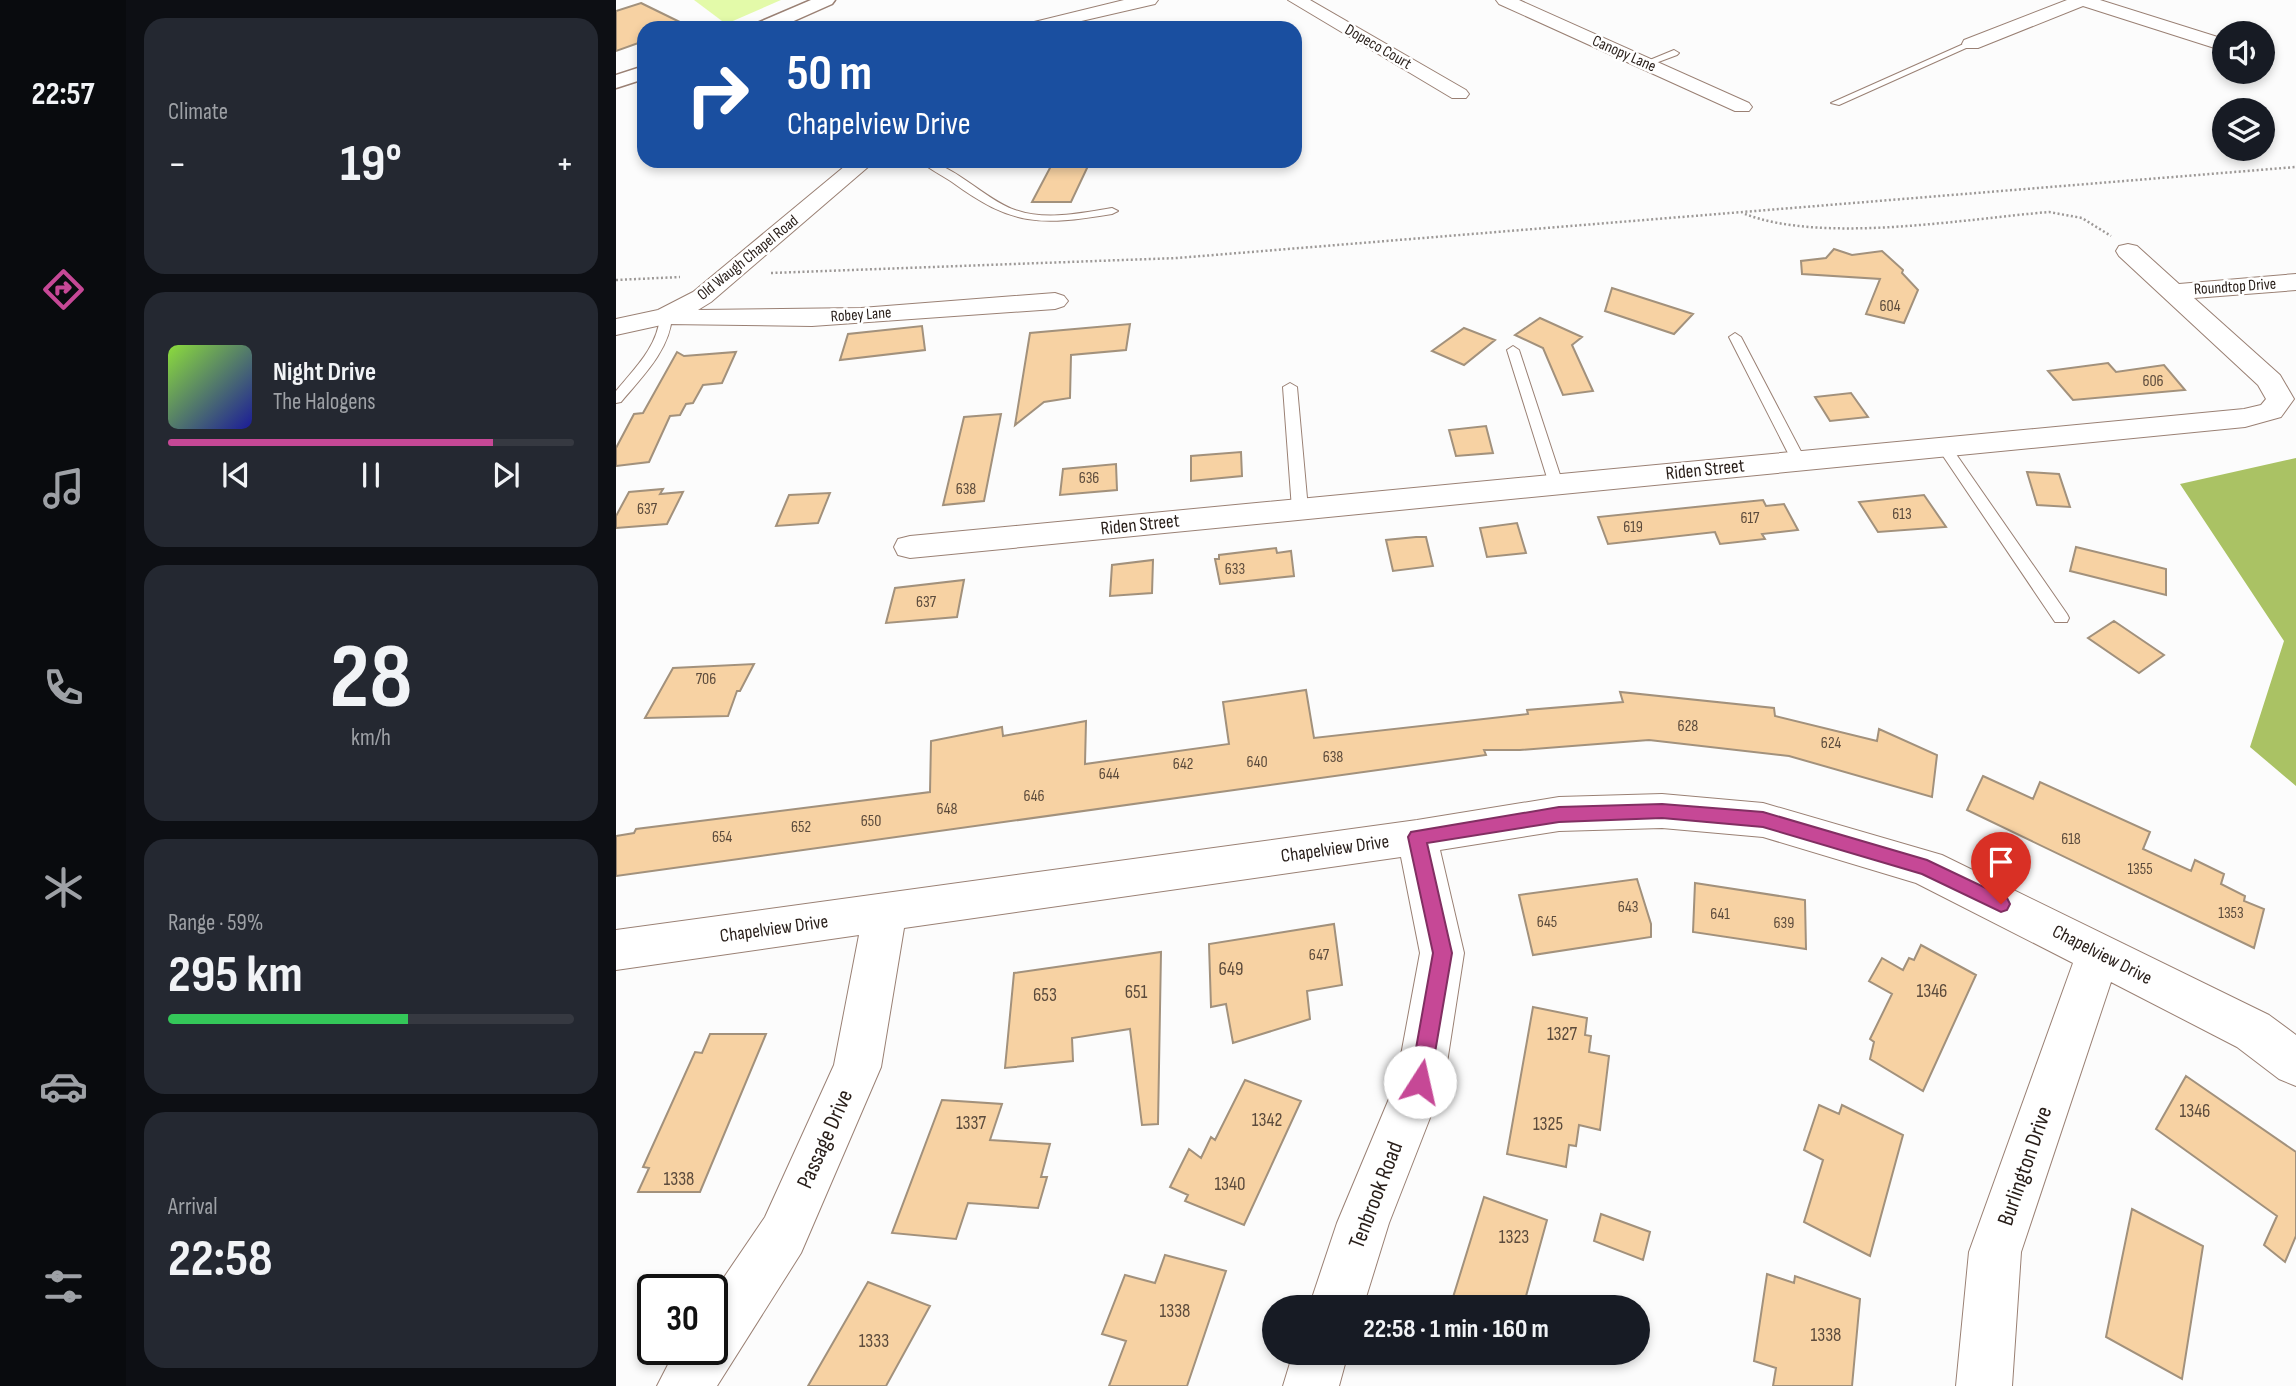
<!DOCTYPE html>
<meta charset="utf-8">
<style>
:root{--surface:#171b24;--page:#242831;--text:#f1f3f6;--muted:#9ea1a6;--line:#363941;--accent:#c64896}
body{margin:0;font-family:"Sofia Sans Condensed",sans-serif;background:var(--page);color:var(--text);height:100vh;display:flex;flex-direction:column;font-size:26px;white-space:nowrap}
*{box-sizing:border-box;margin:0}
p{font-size:23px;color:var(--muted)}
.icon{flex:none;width:38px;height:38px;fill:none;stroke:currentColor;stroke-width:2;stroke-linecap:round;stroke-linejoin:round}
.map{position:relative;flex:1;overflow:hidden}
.details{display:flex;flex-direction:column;gap:18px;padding:18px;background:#0d0f14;width:490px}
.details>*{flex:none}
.banner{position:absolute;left:21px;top:21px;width:665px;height:147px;border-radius:21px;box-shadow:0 4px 10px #0003;background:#1a4fa0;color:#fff;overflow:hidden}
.fabs{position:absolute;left:1596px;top:21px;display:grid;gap:14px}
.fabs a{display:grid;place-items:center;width:63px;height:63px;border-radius:50%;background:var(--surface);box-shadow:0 4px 10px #0003;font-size:35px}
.speed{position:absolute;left:21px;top:1274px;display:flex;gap:14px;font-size:35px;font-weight:700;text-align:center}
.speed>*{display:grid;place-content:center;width:91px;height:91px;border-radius:50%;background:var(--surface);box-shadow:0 4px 10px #0003;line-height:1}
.speed .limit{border:4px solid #111;border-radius:10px;background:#fff;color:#111}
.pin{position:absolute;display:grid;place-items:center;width:60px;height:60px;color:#fff;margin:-72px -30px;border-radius:50% 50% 50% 0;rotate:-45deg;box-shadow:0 0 7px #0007}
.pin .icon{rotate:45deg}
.me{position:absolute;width:77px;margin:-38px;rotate:10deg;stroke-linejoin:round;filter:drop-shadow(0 0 5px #0008)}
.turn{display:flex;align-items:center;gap:24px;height:147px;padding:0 35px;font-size:32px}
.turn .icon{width:91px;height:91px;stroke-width:2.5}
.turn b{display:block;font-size:49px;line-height:60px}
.big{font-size:52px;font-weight:700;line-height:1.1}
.details .widget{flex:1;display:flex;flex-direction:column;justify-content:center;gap:10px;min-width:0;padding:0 24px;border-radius:21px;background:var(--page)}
.details .dial{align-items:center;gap:0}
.dial b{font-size:91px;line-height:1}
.song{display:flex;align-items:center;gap:21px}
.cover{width:84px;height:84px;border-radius:10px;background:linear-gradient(135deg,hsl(90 70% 55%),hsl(240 70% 35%))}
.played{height:7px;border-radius:4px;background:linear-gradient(90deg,var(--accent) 80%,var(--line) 80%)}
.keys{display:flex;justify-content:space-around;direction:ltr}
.heat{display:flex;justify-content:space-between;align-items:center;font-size:38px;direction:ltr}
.charge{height:10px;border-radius:5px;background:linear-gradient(90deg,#34c759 59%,var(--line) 0)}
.trip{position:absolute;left:646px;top:1295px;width:388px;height:70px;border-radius:35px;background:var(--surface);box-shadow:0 4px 10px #0003;font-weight:700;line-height:70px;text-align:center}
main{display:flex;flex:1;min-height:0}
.menu{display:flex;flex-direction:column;width:126px;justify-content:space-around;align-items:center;background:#090b0e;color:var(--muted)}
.menu .icon{width:49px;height:49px}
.menu .selected{color:var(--accent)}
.menu b{font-size:32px;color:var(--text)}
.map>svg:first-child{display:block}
.green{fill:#e3faa9}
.forest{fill:#aac264}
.building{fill:#f7d2a3;stroke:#a2917c;stroke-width:2}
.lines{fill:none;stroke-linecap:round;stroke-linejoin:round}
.service-casing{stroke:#9a8074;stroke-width:2}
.minor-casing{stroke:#9a8074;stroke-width:2}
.secondary-casing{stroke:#9a8074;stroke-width:3}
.path{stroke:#9d9997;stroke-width:2.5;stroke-dasharray:2 2.5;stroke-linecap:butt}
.service{fill:#fff;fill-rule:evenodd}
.minor{fill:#fff;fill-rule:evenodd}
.secondary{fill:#fff;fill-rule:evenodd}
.route{fill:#c64896;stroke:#812f62;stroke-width:2}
.labels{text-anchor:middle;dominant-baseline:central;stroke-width:5;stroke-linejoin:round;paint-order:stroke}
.far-street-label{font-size:16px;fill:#281e19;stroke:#fff}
.number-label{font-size:16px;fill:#5c4b3c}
.street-label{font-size:19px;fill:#281e19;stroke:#fff}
.near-number-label{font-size:19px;fill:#5c4b3c}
.near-street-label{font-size:23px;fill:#281e19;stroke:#fff}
</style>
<main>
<nav class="menu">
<b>22:57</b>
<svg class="icon selected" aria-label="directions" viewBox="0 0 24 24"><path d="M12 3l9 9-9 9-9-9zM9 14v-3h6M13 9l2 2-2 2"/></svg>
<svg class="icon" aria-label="music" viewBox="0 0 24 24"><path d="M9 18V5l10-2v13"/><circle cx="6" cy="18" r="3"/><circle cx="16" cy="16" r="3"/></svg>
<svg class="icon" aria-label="phone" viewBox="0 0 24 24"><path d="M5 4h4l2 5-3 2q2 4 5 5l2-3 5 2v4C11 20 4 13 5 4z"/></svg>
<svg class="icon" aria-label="climate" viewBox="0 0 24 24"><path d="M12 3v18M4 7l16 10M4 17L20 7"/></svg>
<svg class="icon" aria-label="car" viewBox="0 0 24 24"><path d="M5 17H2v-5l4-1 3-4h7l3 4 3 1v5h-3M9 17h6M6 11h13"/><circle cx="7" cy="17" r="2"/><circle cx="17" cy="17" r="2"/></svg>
<svg class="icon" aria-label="filters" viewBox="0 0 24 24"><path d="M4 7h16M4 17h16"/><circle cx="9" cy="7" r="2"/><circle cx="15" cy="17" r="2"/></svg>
</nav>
<section class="details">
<div class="widget"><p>Climate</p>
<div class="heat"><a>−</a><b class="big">19°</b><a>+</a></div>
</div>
<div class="widget">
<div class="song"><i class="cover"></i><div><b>Night Drive</b><p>The Halogens</p></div></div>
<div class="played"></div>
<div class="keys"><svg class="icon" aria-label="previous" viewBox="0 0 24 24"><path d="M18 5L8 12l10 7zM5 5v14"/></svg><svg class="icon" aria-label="pause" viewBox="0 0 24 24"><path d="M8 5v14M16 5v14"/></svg><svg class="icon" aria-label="next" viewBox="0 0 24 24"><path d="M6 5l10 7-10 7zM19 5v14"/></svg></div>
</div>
<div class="widget dial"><b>28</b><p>km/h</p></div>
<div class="widget"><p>Range · 59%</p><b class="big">295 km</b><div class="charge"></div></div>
<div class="widget"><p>Arrival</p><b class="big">22:58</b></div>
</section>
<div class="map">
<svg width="1680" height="1386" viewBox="0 0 1680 1386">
<rect width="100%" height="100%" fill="#fcfcfc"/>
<path class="green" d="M78,0H165L110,24Z"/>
<path class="forest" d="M1680,458V786L1634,747L1668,641L1564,484Z"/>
<path class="building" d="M25,3L70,25L63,28H28V41L0,51V11Z
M435,166H472L455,202H416Z
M1218,249L1236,255L1266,251L1287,270L1286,273L1302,290L1288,323L1250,314L1264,279L1186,274L1185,261L1210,258Z
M996,288L1077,314L1058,334L989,311Z
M924,318L966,337L956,345L977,391L947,395L927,348L899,335Z
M514,324L510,350L455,355L454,398L428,402L399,425L414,333Z
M306,326L309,350L224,360L232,334Z
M848,328L879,340L848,365L816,351Z
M61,352L68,356L120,352L106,383L87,385L77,403L70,404L64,415L54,416L33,462L0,466V448L18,414L27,413Z
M1492,363L1500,372L1548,365L1569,390L1457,400L1432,371Z
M1235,393L1252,417L1214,421L1199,397Z
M385,414L368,501L327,505L348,417Z
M870,426L877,453L840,456L833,430Z
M625,452L626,476L575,481V456Z
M500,464L501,490L444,495L447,469Z
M1411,472L1443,474L1454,507L1421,505Z
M47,489L44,494L67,492L51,524L0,528V516L13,492Z
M214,493L202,523L160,526L173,495Z
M1308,495L1330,527L1262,532L1243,502Z
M1147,500L1150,506L1168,504L1182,530L1146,534L1149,539L1104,544L1099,532L992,544L982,517Z
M901,523L910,553L871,557L864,528Z
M800,537H810L817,566L777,571L770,540Z
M1460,547L1550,569V595L1454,571Z
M660,548L661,553L675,551L678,576L604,584L599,559H603V555Z
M537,560L536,593L494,596L496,565Z
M348,580L341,617L270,623L279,588Z
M1498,621L1548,655L1523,673L1472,638Z
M138,664L124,691H121L112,716L29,718L57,668Z
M690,690L698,738L912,714L911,710L1007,702L1004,692L1158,708L1159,716L1261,741L1263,729L1321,755L1316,797L1173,756L1033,740L904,750H868L870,755L0,876V836L18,833L20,829L314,792L315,741L386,727L387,736L470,721L469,764L613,744L607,702Z
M1367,776L1417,799L1424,782L1534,832L1527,849L1575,871L1579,860L1608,874L1605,884L1629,896L1628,901L1648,909L1638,948L1351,810Z
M1021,879L1035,924V937L917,955L903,895Z
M1079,883L1189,900L1190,949L1077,932Z
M718,924L726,985L691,991L694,1019L617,1043L610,1004L595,1007L593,944Z
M1305,945L1360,975L1307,1091L1254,1059L1258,1042L1254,1039L1276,994L1253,981L1266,958L1287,970L1293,958L1298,960Z
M545,952L542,1124L526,1125L514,1029L456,1038L457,1061L389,1068L398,973Z
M917,1007L971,1018L969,1035L975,1036L973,1052L993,1056L984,1130L963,1125L960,1146L953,1145L950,1167L891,1154Z
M94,1034H150L84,1192H22L33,1168L27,1167L79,1052L86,1053Z
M1570,1076L1680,1152V1236L1669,1262L1648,1245L1661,1216L1540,1129Z
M629,1080L685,1101L628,1225L569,1201L572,1195L554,1187L573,1149L585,1158L595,1137L599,1140Z
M326,1100L386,1104L374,1140L434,1144L425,1177H431L422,1208L352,1203L340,1239L276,1233Z
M1203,1105L1223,1114L1226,1105L1287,1135L1254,1256L1188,1222L1207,1160L1188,1150Z
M868,1197L931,1220L907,1307H834Z
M1516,1209L1587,1246L1566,1379L1490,1337Z
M985,1214L1034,1232L1027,1260L978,1241Z
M549,1255L610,1271L571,1386H493L510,1341L486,1334L509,1275L539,1283Z
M1151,1274L1178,1283L1179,1276L1244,1299L1236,1386H1157L1160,1368L1138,1361Z
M252,1282L314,1306L270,1386H192Z"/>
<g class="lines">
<defs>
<path id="service" d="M1352,42L1359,44L1223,105L1215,103Z
M1058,50L1063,53L1061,55L1029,67L1024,64Z
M304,161C336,161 367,199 399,210C430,221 465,213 496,208L502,211L496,214C424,226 396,226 336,182C326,175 313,169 304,161Z
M50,312L56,316C54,350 26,377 5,402L0,403V391C19,368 42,346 44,316Z
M1119,333L1125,337L1190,461L1188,464L1183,466L1176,461L1113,337Z
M897,346L903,350L947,484L945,487L940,489L933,484L891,350Z
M674,383L681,387L692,509L684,514L676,509L667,387Z
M1328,443L1333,444L1451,614L1453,618L1451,622H1439L1321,447Z"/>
<path id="minor" d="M508,0H542L539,4L435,28H407L410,24Z
M672,0H694L850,90L853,94L850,98H836Z
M880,0H903L1133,103L1136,107L1133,111H1119L883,4Z
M1451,0H1484L1608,39V51L1467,6L1362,48H1348L1346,44L1348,40Z
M235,161H259L95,302L82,310L245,308L439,293L448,296L452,301L448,306L439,309L196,326L50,324L0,335V319L42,310L77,292Z
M1512,244L1521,246L1563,284L1680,274V290L1578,298L1664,375L1678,399L1665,417L1629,427L294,558L282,555L278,547L282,539L294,536L1628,409L1645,405L1650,399L1642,385L1503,256L1500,251L1503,246Z
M1046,794L1147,803L1326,855L1653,1015L1680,1035V1086L1663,1079L1621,1047L1495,982L1405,1252L1396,1386H1340L1353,1252L1457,963L1300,883L1147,837L1046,828L943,831L824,850L848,953L828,1082L773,1223L747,1307H693L721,1223L780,1082L804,953L785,857L288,928L265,1067L185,1253L101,1386H41L60,1349H96V1295L149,1217L218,1065L243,935L0,970V930L801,820L943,797Z
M677,1353H732L723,1386H667Z"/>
<path id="secondary" d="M195,0H219L216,4L162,28H136L139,24Z
M28,66V79L0,88V75Z"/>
</defs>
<use href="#service" class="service-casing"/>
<use href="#minor" class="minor-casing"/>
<use href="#secondary" class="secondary-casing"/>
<path class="path" d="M1129,214C1207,244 1348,219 1433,212L1466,218L1495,236
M155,273L561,258L1680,167
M0,280L64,277"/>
<use href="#service" class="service"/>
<use href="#minor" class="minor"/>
<use href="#secondary" class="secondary"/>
</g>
<path class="route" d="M1046,804L1147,812L1311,860L1391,898L1394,904L1391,910L1385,912L1306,874L1147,827L1046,818L943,822L811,843L836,953L814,1082L811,1090L804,1093L797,1090L794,1082L817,953L792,837L795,832L943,807Z"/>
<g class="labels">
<g class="far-street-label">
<text transform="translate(762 47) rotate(30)">Dopeco Court</text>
<text transform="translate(1008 54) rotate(24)">Canopy Lane</text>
<text transform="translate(132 258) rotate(-39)">Old Waugh Chapel Road</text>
<text transform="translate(1619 287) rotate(-4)">Roundtop Drive</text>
<text transform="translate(245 315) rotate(-4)">Robey Lane</text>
</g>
<g class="number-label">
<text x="1274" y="306">604</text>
<text x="1537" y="381">606</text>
<text x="473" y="478">636</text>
<text x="350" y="489">638</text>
<text x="31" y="509">637</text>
<text x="1286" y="514">613</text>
<text x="1134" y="518">617</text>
<text x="1017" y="527">619</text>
<text x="619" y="569">633</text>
<text x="310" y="602">637</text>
<text x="90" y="679">706</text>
<text x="1072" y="726">628</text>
<text x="1215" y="743">624</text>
<text x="717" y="757">638</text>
<text x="641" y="762">640</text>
<text x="567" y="764">642</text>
<text x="493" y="774">644</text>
<text x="418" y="796">646</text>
<text x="331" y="809">648</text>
<text x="255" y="821">650</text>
<text x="185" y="827">652</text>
<text x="106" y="837">654</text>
<text x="1455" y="839">618</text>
<text x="1524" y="869">1355</text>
<text x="1012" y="907">643</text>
<text x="1615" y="913">1353</text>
<text x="1104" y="914">641</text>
<text x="931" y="922">645</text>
<text x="1168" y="923">639</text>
<text x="703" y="955">647</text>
</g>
<g class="street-label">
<text transform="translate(1089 470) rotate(-6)">Riden Street</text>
<text transform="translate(524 525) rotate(-6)">Riden Street</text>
<text transform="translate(719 849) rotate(-8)">Chapelview Drive</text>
<text transform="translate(158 929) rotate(-8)">Chapelview Drive</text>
<text transform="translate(1486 955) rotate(27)">Chapelview Drive</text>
</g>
<g class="near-number-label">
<text x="615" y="969">649</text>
<text x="1316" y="991">1346</text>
<text x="520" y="992">651</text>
<text x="429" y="995">653</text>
<text x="946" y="1034">1327</text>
<text x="1579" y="1111">1346</text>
<text x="651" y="1120">1342</text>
<text x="355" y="1123">1337</text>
<text x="932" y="1124">1325</text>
<text x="63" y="1179">1338</text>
<text x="614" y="1184">1340</text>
<text x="898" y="1237">1323</text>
<text x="559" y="1311">1338</text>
<text x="1210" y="1335">1338</text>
<text x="258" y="1341">1333</text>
</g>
<g class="near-street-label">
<text transform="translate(209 1139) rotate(-66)">Passage Drive</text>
<text transform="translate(1409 1166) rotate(-71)">Burlington Drive</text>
<text transform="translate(760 1195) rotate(-69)">Tenbrook Road</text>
</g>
</g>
</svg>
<div class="fabs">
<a><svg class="icon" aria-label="sound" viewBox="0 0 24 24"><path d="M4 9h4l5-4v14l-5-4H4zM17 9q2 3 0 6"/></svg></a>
<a><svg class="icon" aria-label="layers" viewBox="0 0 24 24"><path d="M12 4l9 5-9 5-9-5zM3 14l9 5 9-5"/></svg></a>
</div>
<div class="speed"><div class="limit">30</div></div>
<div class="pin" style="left:1385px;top:904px;background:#d93025"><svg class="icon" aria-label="arrive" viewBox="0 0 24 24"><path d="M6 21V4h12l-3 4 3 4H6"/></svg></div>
<svg class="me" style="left:804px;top:1082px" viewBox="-20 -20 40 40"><circle r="19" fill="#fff"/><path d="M0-13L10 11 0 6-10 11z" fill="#c64896"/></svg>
<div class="trip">22:58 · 1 min · 160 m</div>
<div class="banner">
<div class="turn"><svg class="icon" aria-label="right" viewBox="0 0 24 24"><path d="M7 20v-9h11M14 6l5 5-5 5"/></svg><div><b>50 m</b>Chapelview Drive</div></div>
</div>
</div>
</main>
